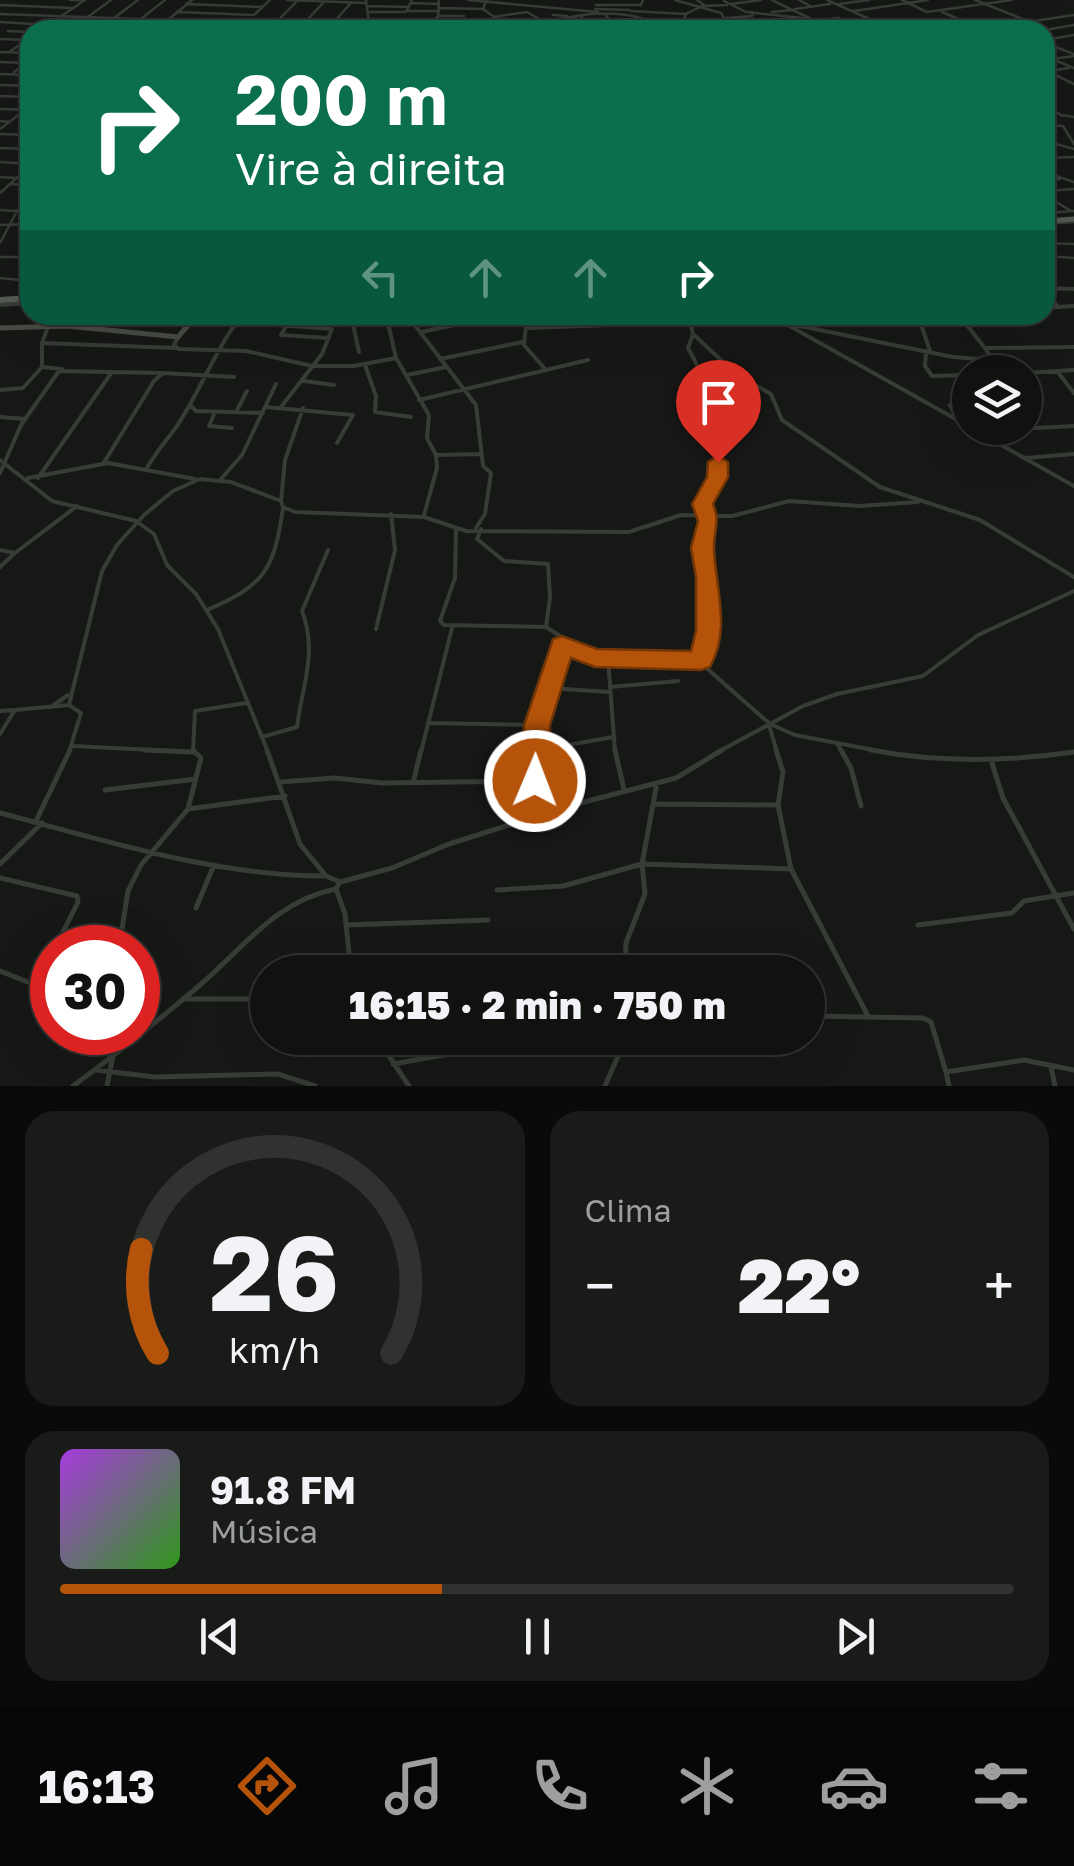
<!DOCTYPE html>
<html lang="pt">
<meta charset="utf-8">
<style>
:root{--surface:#101210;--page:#191b19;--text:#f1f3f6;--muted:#9c9e9f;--line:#303230;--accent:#b45309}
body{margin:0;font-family:"Golos Text",sans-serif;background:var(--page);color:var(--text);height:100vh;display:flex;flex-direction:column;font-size:38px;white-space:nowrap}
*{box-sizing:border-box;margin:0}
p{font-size:32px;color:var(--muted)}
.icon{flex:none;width:55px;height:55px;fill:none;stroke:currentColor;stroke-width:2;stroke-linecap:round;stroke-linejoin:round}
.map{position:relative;height:1086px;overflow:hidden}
.details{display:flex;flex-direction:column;gap:25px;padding:25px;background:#090a09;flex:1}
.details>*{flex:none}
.top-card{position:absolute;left:20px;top:20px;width:1035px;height:305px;border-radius:30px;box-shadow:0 10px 40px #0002,0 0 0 2px var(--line);background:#0b6e4f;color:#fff;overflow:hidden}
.controls{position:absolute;left:952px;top:355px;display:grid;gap:20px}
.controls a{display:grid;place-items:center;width:90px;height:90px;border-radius:50%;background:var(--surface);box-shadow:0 10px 40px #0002,0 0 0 2px var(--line);font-size:50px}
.speed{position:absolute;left:30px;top:925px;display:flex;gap:20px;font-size:50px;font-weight:700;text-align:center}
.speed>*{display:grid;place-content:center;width:130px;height:130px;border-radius:50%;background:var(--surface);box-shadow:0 10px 40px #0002,0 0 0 2px var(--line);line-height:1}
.speed .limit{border:15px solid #d22;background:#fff;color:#111}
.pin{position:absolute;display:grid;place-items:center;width:85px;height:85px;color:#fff;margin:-102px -42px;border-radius:50% 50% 50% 0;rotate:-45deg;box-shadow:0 0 10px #0007}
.pin .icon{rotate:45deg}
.me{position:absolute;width:110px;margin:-55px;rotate:1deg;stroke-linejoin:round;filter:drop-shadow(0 0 8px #0008)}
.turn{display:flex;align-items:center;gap:35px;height:210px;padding:0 50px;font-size:45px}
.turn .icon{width:130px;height:130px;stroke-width:2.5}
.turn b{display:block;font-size:70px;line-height:85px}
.lanes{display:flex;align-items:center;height:95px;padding:0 50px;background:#0003;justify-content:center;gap:50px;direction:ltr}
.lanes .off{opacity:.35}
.big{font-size:75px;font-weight:800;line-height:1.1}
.details .tile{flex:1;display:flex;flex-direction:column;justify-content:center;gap:15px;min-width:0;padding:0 35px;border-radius:30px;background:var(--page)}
.details .dial{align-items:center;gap:0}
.dial svg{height:260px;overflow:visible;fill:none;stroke:var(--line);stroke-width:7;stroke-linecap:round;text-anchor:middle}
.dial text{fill:var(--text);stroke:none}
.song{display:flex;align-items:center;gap:30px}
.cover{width:120px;height:120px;border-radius:15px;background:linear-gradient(135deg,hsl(280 70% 55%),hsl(110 70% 35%))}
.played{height:10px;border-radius:5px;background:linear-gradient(90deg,var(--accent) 40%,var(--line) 40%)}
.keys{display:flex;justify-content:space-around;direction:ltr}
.heat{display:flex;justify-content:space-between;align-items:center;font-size:55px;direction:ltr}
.details .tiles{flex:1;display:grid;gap:25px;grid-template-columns:1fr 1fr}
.tile:last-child{grid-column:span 2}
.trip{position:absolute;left:250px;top:955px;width:575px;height:100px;border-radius:50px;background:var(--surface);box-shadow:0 10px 40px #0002,0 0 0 2px var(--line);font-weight:800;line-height:100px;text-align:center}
.dock{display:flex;height:160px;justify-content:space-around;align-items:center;background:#060706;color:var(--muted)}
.dock .icon{width:70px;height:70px}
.dock .on{color:var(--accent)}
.dock b{font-size:45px;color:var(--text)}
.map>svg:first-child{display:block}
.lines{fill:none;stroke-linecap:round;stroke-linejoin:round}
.street-far2{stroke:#383c37;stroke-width:2.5}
.street-far1{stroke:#383c37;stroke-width:4}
.street{stroke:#383c37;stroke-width:5}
.secondary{stroke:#484c45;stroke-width:5}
.primary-far1{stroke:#565b53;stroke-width:5}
.primary{stroke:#565b53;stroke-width:6}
.route{fill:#b45309;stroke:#753606;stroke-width:2.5}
</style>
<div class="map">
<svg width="1074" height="1086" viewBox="0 0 1074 1086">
<rect width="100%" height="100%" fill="#161816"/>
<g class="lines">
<path class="street-far2" d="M70,0H84
M287,0L365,3
M366,0L370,30
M468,0L598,12
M675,0L721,13L731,30
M772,0L834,30
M799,0L812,7
M827,0L894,30
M902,0L927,12L1012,0
M975,0L1025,20
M486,1L483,9L512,30
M724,1L746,12L811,19
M411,3L439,4
M186,4L263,7
M731,4L761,0
M839,4L869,0
M0,5L73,8
M596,5H641L643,0
M367,6L409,7
M702,6L727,5
M439,8L483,9
M595,9L629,10
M795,9L830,4
M408,11H439
M630,11L686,14
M854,11L928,0
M177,12L254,15
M367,12H406L412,0
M772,12L792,10
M942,12L979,28
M0,14L275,24
M255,14L270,0
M605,14L617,30
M553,15L567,16
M439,16H464
M581,16L590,30
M493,17L527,12L546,23
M726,18L752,16V12
M369,19L453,30
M683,20L752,30
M814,21L838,18L863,30
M0,22L49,25
M432,23L438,16L439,0
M585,23L608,22
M849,23L869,20
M276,25L301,26
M940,25L953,30
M41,30L85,0
M70,30L111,0
M98,30L138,0
M127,30L165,0
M156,30L192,0
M184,30L192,21
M269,30L298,0
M298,30L323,3
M327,30L350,4
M477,30L499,21
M513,30C558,19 621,0 662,28
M680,30L686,14L704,5L697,0
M768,30L795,26L804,30
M975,30L1074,15
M1045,30L1074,25
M8,31L30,32
M0,39L26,40
M1045,40L1074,35
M1045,43L1074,54
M0,52L30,53
M9,52L30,38
M1045,56L1074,68
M1045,60L1074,56
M0,62L26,63
M1045,70L1074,84
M1049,71L1069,68
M14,72L30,60
M0,74L30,75
M1045,79L1056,78
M0,85L30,86
M0,96L30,97
M1045,105L1061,115L1074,117
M0,109L30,110
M0,121L10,122
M1045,125L1063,126L1074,144
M1046,126L1055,144
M0,129L30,106
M0,134L30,135
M1045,141L1074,149
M0,148L30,149
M1045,158L1074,157
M0,162L30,164
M1045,172L1074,182
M0,177L15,178
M1045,180L1060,179
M10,184L30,185
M1045,191L1074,189
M0,193L30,166
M1045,195L1071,211
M0,210L30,212
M1045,213L1074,211
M1045,224L1074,222
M0,225L30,224
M0,243L17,211L30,200
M1045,243L1074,244
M1045,256L1074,258
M0,257H30
M0,278L30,281"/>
<path class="street-far1" d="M1045,288L1074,289
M1045,291L1058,307L1074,306
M0,305L30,303
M1045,308L1058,307
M386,315L396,358L429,415L427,438L436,455L437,468L424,515
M407,315L476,405L483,466L491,473L485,514L476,528
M527,315L524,345L545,369
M696,315L691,326L693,334L736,374L771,394L782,420L880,487L980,520L1074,577
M770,315L970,427
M918,315L930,351
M959,315L984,347
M238,322L332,329L322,354L281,407
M40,324L45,315
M790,324L953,357L992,360
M287,325L281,335L329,338
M528,328L692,322
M421,332L504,315
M693,334L688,348C719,403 733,446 702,504L709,529L702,548L708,577L709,631L703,665L770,724L795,735L884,752
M178,337L174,345L179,349L246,351L312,366H354L396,358
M42,343L176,348
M926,351L925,366L932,376L970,375
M359,352L353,324L388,321
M440,359L523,342
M365,365L376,396L375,412L411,417
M42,367L62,369
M1057,371L1074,393
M1001,372L985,348L1074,347
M163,373L234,377
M1025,373L1074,370
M407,375L446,367
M304,381L334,385
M0,390L23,388L42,367V343L49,324
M419,400L588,360
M191,406L196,411L263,413
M266,407L353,415L337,443
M303,408L285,460L281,501L283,507L295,512L424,517L466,531L629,532L681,515L732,516L789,501L859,506L918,502
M215,412L209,426L232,428
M236,412L247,391
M0,417L25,419
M956,418L950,405L970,403
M971,428L1074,486
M979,431L1074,426
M436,455L481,454
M1025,458L1074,454
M0,460L52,501L136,521L154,534L167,565L196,594L218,629L268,752
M146,470C156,450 171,437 182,418C203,384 217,347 242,315
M0,473L21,425L59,371L163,373L154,381L103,464
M28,478L108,463L195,479
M38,478L112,372
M221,479L242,455L276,384
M456,529L455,578L440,621L444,625L546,627L560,636L562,645L595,658L700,661
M481,529L477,539L504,561L548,564L550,598L546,627
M0,550L15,553L77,506
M0,567L15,553
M207,610C265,585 274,570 283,508
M376,629L395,550L391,514
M608,658L615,752
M610,687L678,681
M549,688L609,692
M69,705L102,571L117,545L144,515L173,491L200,479L231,482L281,501
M51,707L68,695
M0,711L15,710
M428,723L537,725
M769,725L777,752
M0,734L15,710L69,705L81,713L69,752
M262,737L297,727C302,686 318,652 302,611L328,550
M838,745L842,752
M73,746L193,752
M534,751L613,737
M193,752L195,711L246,703
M421,752L452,628
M534,752L537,725L562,645
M718,752L803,706L837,694L923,676L978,635L1074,591"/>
<path class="street" d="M144,750L193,752
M267,750L300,844L326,876L340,882L392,868L449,844L569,806L676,778L722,750
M534,750L538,816
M615,750L624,790
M776,750L783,772L778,805L791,869L868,1016
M841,750L851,768L861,806
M871,750C940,763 1005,762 1074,752
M534,751L542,750
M992,763L1003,798L1074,929
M280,782L335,778L382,783L535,781
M413,783L421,750
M105,790L196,779
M653,804L778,805
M188,809L285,796
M0,813C107,841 215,876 326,876
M36,821L70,750
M0,864L42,823
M0,878L77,896L78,902L55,948
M340,882L336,889L345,914L351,972
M497,890L563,886L642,864L791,869
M196,908L214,865
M346,925L488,920
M918,925L1012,913L1024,901L1074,893
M119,948L128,891L141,865L188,809L201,758L193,750
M0,971L33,984L52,1000
M625,972L626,943L645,894L642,864L657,783
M33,984L52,952
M183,999H268
M808,1016L923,1018L931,1022L946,1072
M106,1032L126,1045
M377,1038L409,1086
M393,1064L542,1038
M1051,1067L1055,1086
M96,1070L155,1077L278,1074L315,1086
M73,1086C116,1054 159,1020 200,985C243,948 277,900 336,889
M107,1086L113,1056
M605,1086L626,1038
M949,1086L946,1072L1024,1060L1074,1070"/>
<path class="secondary" d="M0,328L67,326L178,337L197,315"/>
<path class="primary-far1" d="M1045,221L1074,219"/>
<path class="primary" d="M0,300L30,298"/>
</g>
<path class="route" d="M718,456L728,462V477L713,504C721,523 713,531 714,550C716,589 731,630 710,667L701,670L595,667L571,658L550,725L549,781L545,789L535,792L525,789L521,781L524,725L553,639L562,636L597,649L691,651L696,631V577L691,548L698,521L692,504L707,477L708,462Z"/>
</svg>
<div class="controls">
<a><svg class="icon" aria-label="layers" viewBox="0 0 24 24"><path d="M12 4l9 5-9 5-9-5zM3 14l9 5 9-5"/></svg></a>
</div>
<div class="speed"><div class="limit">30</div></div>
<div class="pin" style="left:718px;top:462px;background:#d93025"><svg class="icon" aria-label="arrive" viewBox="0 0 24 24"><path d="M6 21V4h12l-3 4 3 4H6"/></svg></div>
<svg class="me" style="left:535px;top:781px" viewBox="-20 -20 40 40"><circle r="17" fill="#b45309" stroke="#fff" stroke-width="3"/><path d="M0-11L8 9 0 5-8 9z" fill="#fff"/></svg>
<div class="trip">16:15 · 2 min · 750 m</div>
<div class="top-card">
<div class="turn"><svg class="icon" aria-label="right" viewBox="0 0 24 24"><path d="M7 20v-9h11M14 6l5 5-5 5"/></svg><div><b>200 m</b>Vire à direita</div></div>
<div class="lanes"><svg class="icon off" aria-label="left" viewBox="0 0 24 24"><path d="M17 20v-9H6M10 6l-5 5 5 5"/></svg><svg class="icon off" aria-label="ahead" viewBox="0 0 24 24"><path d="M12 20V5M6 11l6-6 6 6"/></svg><svg class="icon off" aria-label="ahead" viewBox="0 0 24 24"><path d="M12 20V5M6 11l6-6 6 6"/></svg><svg class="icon" aria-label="right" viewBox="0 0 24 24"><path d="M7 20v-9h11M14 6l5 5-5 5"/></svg></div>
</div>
</div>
<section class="details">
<div class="tiles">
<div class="tile dial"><svg viewBox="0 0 100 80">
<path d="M14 69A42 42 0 1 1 86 69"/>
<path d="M14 69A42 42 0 0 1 9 37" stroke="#b45309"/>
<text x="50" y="56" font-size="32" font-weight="700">26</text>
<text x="50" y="72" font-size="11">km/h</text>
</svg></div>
<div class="tile"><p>Clima</p>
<div class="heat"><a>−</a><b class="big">22°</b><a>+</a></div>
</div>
<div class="tile">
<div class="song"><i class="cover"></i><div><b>91.8 FM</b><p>Música</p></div></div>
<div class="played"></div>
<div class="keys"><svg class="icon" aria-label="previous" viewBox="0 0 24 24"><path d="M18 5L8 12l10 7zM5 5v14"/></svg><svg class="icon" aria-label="pause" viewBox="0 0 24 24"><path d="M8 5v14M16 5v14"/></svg><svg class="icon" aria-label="next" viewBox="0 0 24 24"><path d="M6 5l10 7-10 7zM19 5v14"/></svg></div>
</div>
</div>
</section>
<nav class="dock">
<b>16:13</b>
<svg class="icon on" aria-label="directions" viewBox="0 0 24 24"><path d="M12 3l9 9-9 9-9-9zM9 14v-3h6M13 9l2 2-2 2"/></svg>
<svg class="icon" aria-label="music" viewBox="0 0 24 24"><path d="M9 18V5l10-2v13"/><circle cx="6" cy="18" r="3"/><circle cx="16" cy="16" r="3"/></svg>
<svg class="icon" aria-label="phone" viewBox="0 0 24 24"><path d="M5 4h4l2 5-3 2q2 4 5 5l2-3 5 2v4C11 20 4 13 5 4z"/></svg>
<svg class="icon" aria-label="climate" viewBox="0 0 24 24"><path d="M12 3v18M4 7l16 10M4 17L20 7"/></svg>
<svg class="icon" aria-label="car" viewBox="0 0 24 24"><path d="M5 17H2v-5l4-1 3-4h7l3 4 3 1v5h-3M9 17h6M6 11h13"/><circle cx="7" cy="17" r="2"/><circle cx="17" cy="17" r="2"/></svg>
<svg class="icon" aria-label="filters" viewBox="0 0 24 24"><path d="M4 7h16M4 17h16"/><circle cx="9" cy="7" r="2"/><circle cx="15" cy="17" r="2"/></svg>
</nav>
